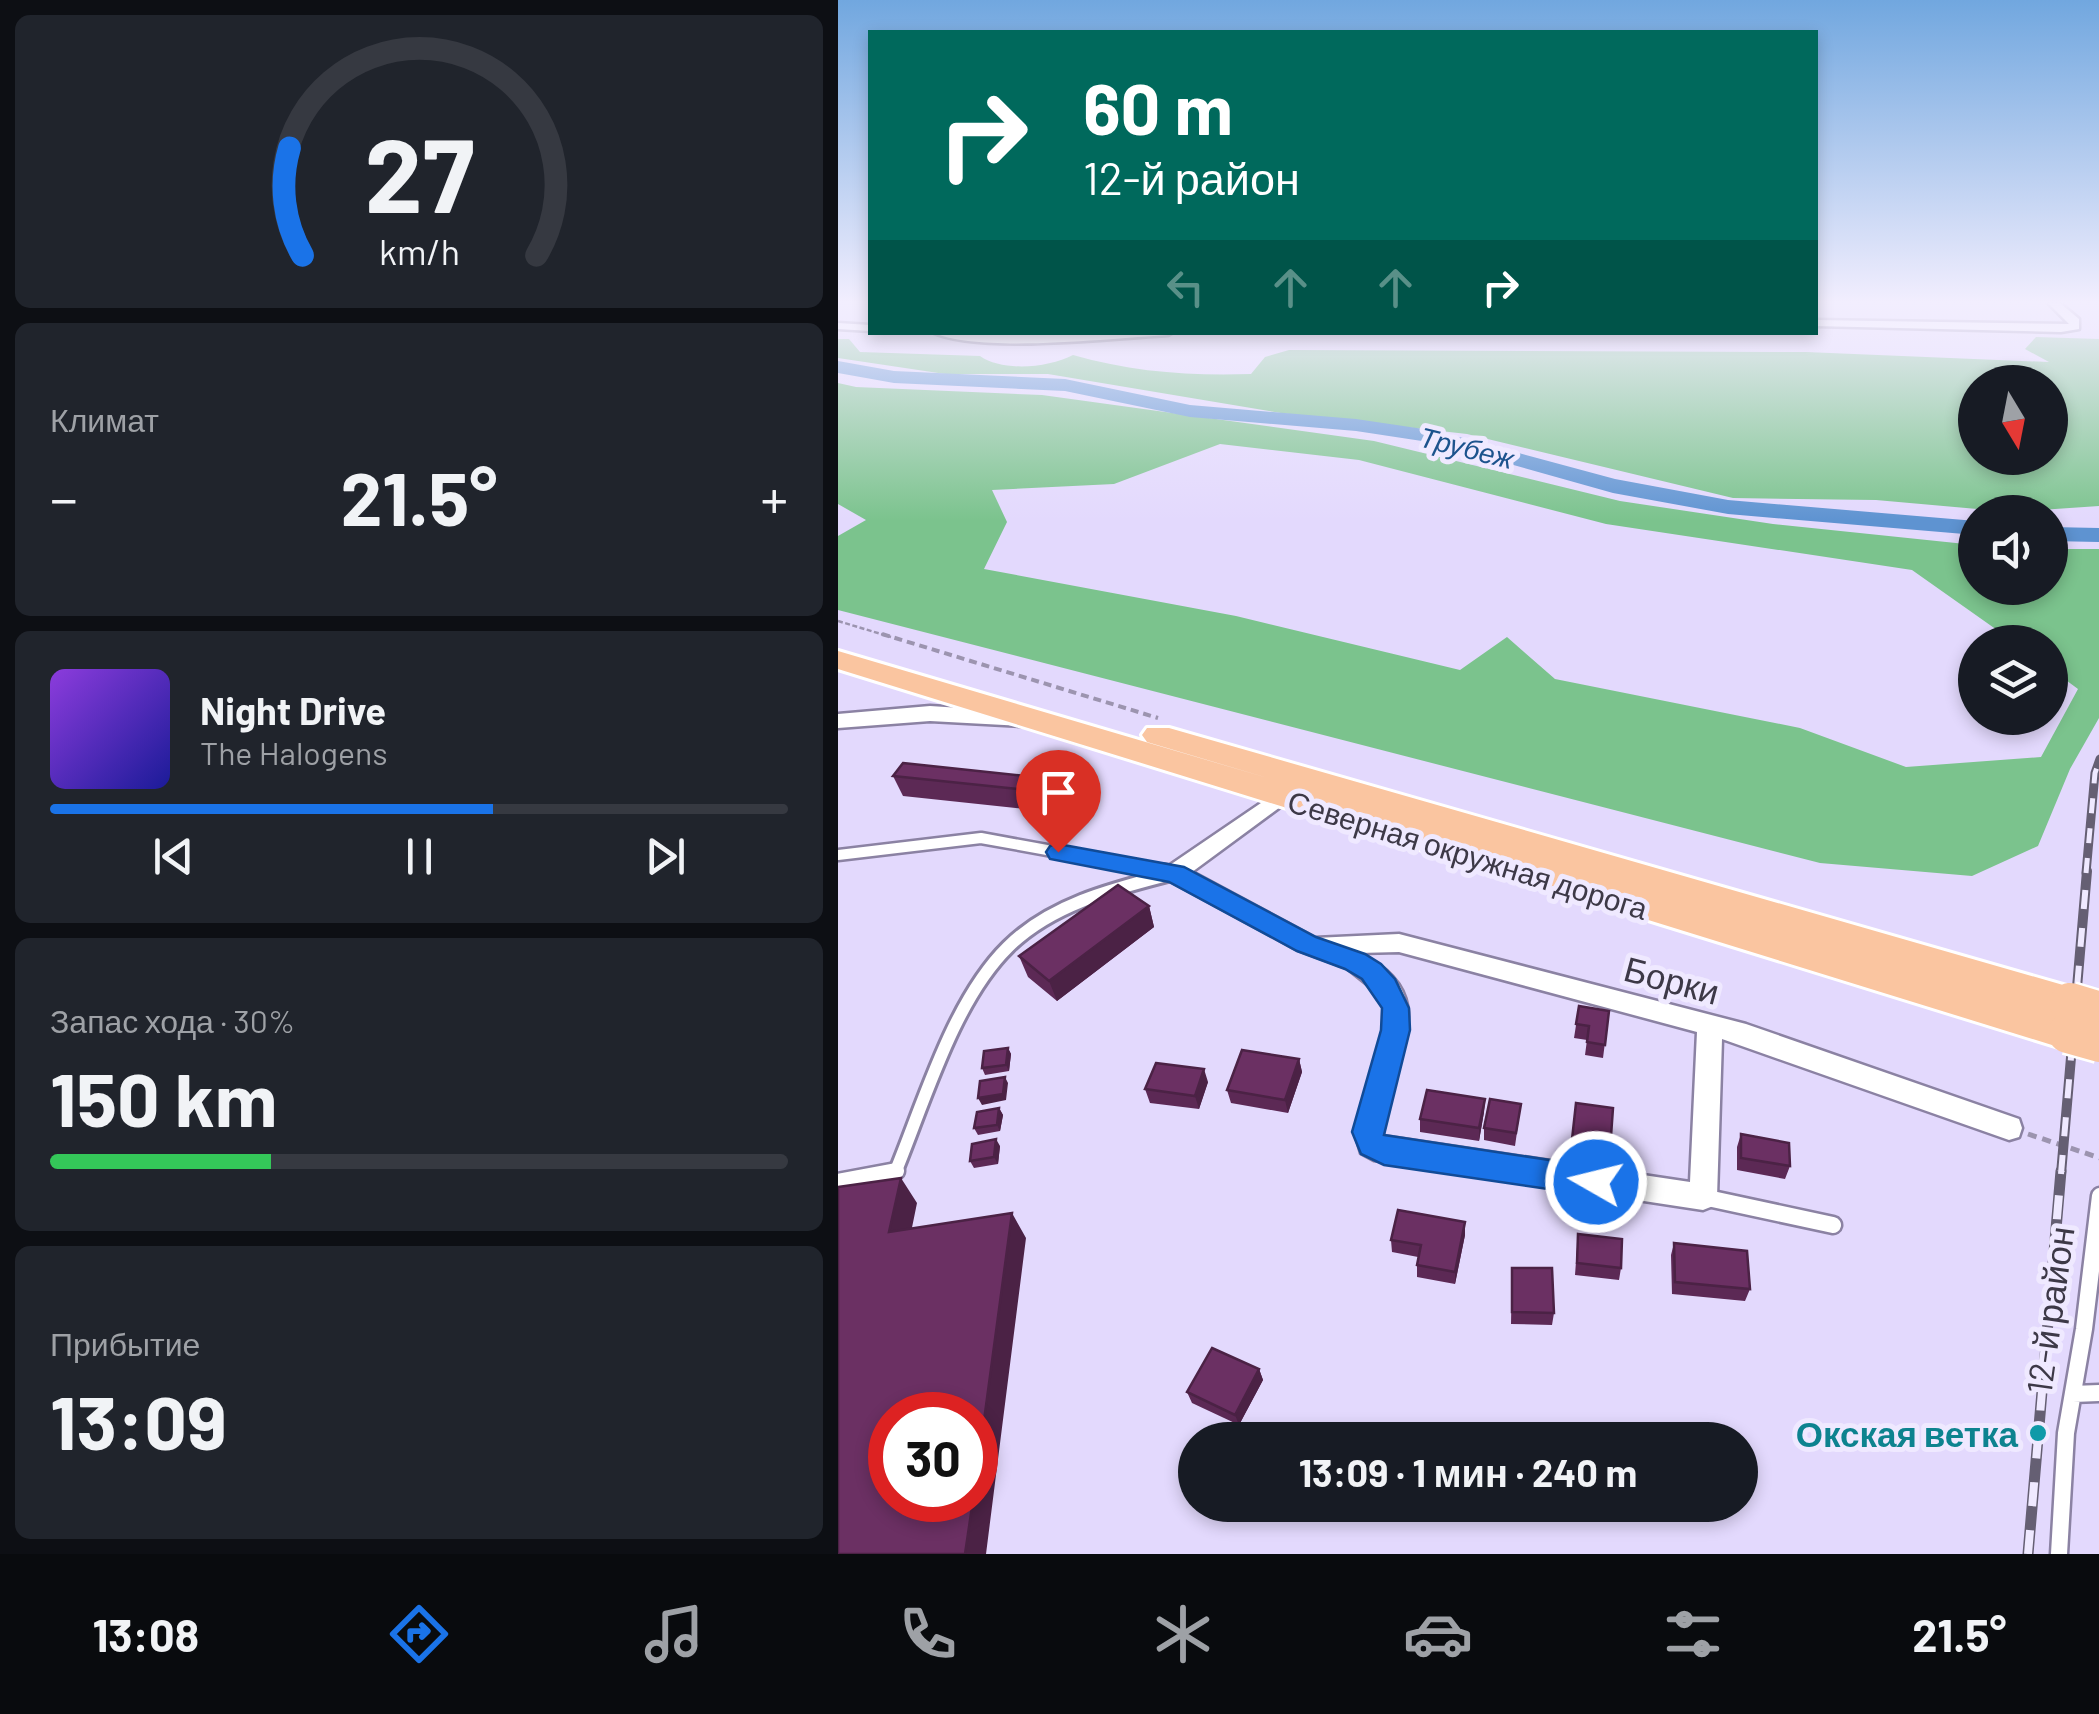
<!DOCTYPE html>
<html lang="ru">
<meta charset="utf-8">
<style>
:root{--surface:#171b24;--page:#20242c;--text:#f1f3f6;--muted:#9ea1a6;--line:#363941;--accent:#1a73e8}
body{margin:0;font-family:Barlow,sans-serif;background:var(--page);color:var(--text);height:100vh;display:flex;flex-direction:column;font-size:38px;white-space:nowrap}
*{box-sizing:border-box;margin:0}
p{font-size:32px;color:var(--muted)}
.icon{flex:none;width:55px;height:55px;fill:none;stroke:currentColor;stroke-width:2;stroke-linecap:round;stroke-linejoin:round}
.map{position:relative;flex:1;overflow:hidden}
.panel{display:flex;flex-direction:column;gap:15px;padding:15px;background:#0d0f14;width:838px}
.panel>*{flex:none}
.top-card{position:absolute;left:30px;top:30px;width:950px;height:305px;border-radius:0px;box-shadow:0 5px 15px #0003;background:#00695c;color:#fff;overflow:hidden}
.needle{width:65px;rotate:170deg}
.buttons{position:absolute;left:1120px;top:365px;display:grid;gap:20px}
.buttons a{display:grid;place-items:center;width:110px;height:110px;border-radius:50%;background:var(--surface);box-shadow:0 5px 15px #0003;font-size:50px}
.speed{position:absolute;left:30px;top:1392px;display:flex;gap:20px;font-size:50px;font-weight:700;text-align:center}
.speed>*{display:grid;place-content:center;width:130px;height:130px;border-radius:50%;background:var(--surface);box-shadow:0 5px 15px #0003;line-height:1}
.speed .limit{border:15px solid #d22;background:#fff;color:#111}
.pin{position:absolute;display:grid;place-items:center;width:85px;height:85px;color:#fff;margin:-102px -42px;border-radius:50% 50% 50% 0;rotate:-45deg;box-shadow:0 0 10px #0007}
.pin .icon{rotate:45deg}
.me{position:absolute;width:110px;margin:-55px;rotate:278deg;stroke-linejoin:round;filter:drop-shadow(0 0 8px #0008)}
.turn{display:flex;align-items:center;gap:35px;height:210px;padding:0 50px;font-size:45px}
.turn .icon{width:130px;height:130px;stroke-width:2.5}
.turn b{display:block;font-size:70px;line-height:85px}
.lanes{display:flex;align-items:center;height:95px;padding:0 50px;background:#0003;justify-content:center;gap:50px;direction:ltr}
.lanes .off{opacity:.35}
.big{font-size:75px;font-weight:700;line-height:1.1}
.panel .card{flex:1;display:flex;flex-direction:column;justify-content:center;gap:15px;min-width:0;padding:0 35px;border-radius:15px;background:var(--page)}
.panel .dial{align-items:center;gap:0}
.dial svg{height:260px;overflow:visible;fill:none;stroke:var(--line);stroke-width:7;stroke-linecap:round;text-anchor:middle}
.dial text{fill:var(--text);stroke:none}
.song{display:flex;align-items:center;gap:30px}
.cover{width:120px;height:120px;border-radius:15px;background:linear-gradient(135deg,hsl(270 70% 55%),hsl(240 70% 35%))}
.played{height:10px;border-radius:5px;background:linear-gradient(90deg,var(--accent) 60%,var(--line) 60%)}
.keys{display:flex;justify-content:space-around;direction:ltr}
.heat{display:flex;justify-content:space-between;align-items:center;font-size:55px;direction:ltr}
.charge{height:15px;border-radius:8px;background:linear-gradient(90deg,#34c759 30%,var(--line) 0)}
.trip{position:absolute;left:340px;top:1422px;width:580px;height:100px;border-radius:50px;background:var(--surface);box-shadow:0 5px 15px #0003;font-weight:700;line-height:100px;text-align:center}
.tabs{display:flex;height:160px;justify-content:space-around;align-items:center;background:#090b0e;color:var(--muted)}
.tabs .icon{width:70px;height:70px}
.tabs .current{color:var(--accent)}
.tabs b{font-size:45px;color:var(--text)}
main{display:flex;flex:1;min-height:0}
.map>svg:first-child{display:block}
.green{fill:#7bc38d;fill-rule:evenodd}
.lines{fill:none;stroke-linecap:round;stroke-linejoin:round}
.river{fill:#5e93d1;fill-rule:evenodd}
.service-far2-casing{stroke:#8b82a3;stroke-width:15}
.service-far1-casing{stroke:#8b82a3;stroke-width:18}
.service-casing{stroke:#8b82a3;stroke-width:21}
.minor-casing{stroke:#8b82a3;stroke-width:5}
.tertiary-casing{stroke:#8b82a3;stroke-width:5}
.primary-casing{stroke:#fff;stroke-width:6}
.path-far2{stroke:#9c94af;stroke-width:2.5;stroke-dasharray:5 2.5;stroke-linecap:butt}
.path-far1{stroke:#9c94af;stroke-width:4;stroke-dasharray:8 5;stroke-linecap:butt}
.path{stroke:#9c94af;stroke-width:5;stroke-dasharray:9 6;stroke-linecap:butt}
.service-far2{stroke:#fff;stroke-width:10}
.service-far1{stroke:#fff;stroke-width:12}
.service{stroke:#fff;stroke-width:16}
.minor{fill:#fff;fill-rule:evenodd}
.tertiary{fill:#fff;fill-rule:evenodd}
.primary{fill:#fac5a0;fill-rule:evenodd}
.rail-far2-casing{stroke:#655f73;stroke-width:9}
.rail-far1-casing{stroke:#655f73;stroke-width:10}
.rail-casing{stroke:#655f73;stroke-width:11}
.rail-far2{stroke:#efe9ff;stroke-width:5;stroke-dasharray:15;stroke-linecap:butt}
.rail-far1{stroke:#efe9ff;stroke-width:6;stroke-dasharray:19;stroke-linecap:butt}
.rail{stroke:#efe9ff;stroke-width:8;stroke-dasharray:24;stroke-linecap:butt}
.primary-bridge-casing{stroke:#fff;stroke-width:45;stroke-linecap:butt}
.primary-bridge{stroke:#fac5a0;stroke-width:40}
.wall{fill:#5c2955}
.shaded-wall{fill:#4b2245}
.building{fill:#6b3063;stroke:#4b2245;stroke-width:2.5}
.route{fill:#1a73e8;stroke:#114b97;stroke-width:2.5}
.culture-dot{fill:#0f9aa8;stroke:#efe9ff;stroke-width:4}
.labels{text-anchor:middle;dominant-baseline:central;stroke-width:10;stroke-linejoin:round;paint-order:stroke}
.far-water-label{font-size:28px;font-style:italic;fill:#1c538d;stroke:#efe9ff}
.street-label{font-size:30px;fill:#3d3947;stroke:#efe9ff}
.near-street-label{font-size:35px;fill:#3d3947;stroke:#efe9ff}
.near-culture-label{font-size:35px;font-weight:bold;fill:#0d838f;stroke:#efe9ff;text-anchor:end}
</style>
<main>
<section class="panel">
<div class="card dial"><svg viewBox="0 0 100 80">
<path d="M14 69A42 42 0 1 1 86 69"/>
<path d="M14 69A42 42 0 0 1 10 36" stroke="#1a73e8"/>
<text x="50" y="56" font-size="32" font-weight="700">27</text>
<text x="50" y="72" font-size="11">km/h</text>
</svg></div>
<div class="card"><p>Климат</p>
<div class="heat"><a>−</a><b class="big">21.5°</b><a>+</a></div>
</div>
<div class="card">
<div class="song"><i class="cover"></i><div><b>Night Drive</b><p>The Halogens</p></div></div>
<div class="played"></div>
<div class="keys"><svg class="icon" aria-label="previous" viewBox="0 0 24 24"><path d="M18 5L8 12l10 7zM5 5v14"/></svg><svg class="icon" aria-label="pause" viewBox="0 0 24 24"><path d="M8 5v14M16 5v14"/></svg><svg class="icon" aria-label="next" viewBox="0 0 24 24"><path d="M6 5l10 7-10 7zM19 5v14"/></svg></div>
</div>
<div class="card"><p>Запас хода · 30%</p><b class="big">150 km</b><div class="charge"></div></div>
<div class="card"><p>Прибытие</p><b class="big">13:09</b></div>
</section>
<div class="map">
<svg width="1262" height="1554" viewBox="0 0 1262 1554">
<rect width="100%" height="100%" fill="#e3d9fd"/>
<path class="green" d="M1198,337L1261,339V506L1173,512L1038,500L895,498L629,434L443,413L210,374H107L0,358V339H11L22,352L142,356C165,372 210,368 235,355C294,372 352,376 413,374L427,357L451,350L968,352L1211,362L1187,349ZM1138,382H1212V458H1138Z
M0,383L18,387L204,395L536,441L782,501L935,524L1137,545L1138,588H1212L1213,549H1261V718L1232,769L1200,846L1134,876L982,863L0,610V536L28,520L0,504ZM382,444L521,460L768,524L1074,570L1176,642H1212L1213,669L1240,689L1203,757L1068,767L962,728L717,679L669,637L622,670L398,616L146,569L169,522L154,490L276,484Z"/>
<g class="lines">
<path class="river" d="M0,361L56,371L227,379L352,405L518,419L599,431L777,479L890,500L1138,521V535L890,514L775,493L597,443L518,431L352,417L227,391L56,383L0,373Z
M1212,527L1262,528V542L1212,541Z"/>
<defs>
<path id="service-far2" d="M0,855L143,838L330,872"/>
<path id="service-far1" d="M324,871L330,872
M52,1174L57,1173C86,1103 115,1001 170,947C214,903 279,888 337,873"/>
<path id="service" d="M0,1182L58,1171
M865,1197L995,1225
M1235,1394L1262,1393
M1221,1554L1228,1433L1246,1329L1262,1196"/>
<path id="minor" d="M1210,303H1222L1241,319V329L1223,332L978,326V320L1231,324Z
M0,323L32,325V331L0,329Z
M94,332L186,335L335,332L330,335C274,338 140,354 94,332Z
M442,790L449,792L452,797L449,802L354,872L477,938L561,934L908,1024L1181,1119L1184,1128L1181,1137L1171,1140L884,1039L879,1197L875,1206L865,1210L536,1160L523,1153L517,1132L546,1031V1008L539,992L509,968L460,950L329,879L326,873L329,867ZM561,952L859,1032L852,1182L545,1136C543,1069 617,998 520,953Z"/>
<path id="tertiary" d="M92,706L184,712L196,719L184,726L92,721L0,728V714Z"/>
<path id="primary" d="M0,651L460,787L309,742L304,735L309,728H331L1232,987L1246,992L1252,1003L1246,1014L1236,1018L1244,1021L1250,1033L1244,1045L1230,1050L0,669Z"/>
</defs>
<use href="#service-far2" class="service-far2-casing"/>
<use href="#service-far1" class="service-far1-casing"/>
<use href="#service" class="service-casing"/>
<use href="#minor" class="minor-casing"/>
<use href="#tertiary" class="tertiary-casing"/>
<use href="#primary" class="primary-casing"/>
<path class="path-far2" d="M0,621L53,637"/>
<path class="path-far1" d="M44,634L320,718"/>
<path class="path" d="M1190,1134L1262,1158"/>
<use href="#service-far2" class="service-far2"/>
<use href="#service-far1" class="service-far1"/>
<use href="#service" class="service"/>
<use href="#minor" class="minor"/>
<use href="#tertiary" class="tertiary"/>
<use href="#primary" class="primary"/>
<defs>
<path id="rail-far2" d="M1248,873L1257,773L1262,759"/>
<path id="rail-far1" d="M1223,1174L1249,871"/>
<path id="rail" d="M1190,1554L1223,1171"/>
</defs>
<use href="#rail-far2" class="rail-far2-casing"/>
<use href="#rail-far1" class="rail-far1-casing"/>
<use href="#rail" class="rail-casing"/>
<use href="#rail-far2" class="rail-far2"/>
<use href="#rail-far1" class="rail-far1"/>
<use href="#rail" class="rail"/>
<defs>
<path id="primary-bridge" d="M1232,1003L1262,1012
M1230,1033L1262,1042"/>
</defs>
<use href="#primary-bridge" class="primary-bridge-casing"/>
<use href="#primary-bridge" class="primary-bridge"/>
</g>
<path class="wall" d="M55,776H188L195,796L187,809L65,796Z
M311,906L316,927L219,1001L190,977L181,956Z
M741,1006L771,1011L765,1058L747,1055L749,1040L736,1038Z
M170,1048L173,1054L171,1071L147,1075L144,1068Z
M461,1059L464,1072L450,1113L393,1103L389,1090Z
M370,1082L361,1109L312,1103L307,1089Z
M647,1099L646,1112L641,1141L582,1132V1119Z
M738,1103L771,1164L769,1177L731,1171Z
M683,1104L677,1146L646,1140V1128Z
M161,1108L165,1115L162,1131L140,1135L136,1128Z
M903,1134L952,1166L947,1179L899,1170V1147Z
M162,1146L160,1164L136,1168L132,1161Z
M627,1222V1235L617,1284L579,1277V1265L580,1257L554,1252L553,1240Z
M740,1234L783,1268L781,1280L737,1275Z
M836,1243L912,1289L907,1301L834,1294L833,1255Z
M674,1268L716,1313L714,1325L673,1324Z
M421,1369L425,1380L401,1425L354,1403L349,1392Z"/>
<path class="shaded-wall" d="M188,776L195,796L187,809L180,789Z
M311,906L316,927L219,1001L211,981Z
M170,1048L173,1054L171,1071L168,1065Z
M461,1059L464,1072L450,1113L447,1100Z
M366,1069L370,1082L361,1109L357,1096Z
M167,1077L170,1083L168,1100L144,1105L140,1098Z
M647,1099L646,1112L641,1141V1128Z
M161,1108L165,1115L162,1131L159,1125Z
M158,1139L162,1146L160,1164L156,1157Z
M63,1178L79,1203L68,1257L51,1232Z
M174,1213L188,1238L148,1554H127L135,1500H138V1480Z
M627,1222V1235L617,1284V1272Z
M421,1369L425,1380L401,1425L397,1415Z"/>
<path class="building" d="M65,763L188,776L180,789L55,776Z
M280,885L311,906L211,981L181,956Z
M741,1006L771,1011L767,1045L749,1042L751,1026L738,1024Z
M170,1048L168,1065L144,1068L146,1051Z
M404,1050L461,1059L447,1100L389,1090Z
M318,1063L366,1069L357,1096L307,1089Z
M167,1077L165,1094L140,1098L142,1081Z
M589,1090L647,1099L641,1128L582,1119Z
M652,1099L683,1104L678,1133L646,1128Z
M738,1103L775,1108L771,1164L732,1158Z
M161,1108L159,1125L136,1128L139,1112Z
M903,1134L951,1143L952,1166L903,1158Z
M158,1139L156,1157L132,1161L134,1144Z
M63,1178L51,1232L174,1213L138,1480V1415H52V1500H135L127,1554H0V1187Z
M560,1210L627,1222L617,1272L579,1265L583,1245L553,1240Z
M740,1234L784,1239L783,1268L739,1263Z
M836,1243L909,1251L912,1289L837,1282Z
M674,1268H714L716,1313L674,1312Z
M374,1348L421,1369L397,1415L349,1392Z"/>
<linearGradient id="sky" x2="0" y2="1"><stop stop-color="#71a7df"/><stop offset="0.58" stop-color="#f2eefe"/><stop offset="1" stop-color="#f2eefe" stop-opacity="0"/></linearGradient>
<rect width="1262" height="521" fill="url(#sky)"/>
<path class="route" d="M220,844L346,867L478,937L527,954L543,964L557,979L571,1008L572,1030L546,1135L758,1167L770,1171L774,1182L770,1192L758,1196L546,1165L523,1154L514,1132L543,1030L544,1008L524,979L507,969L459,951L331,882L212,859L208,852L212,846Z"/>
<circle class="culture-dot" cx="1200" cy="1433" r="10"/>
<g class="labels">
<g class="far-water-label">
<text transform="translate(629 447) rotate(14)">Трубеж</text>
</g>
<g class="street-label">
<text transform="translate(630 854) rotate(17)">Северная окружная дорога</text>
</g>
<g class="near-street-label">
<text transform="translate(834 979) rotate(15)">Борки</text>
<text transform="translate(1211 1310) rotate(-82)">12-й район</text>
</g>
<g class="near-culture-label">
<text x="1180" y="1433">Окская ветка</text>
</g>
</g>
</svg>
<div class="buttons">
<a><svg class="needle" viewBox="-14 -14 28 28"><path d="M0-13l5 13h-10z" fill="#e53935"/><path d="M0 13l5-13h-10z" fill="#9ea1a6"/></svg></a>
<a><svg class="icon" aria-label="sound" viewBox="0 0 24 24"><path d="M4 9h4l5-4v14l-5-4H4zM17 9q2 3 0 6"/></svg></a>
<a><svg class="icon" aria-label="layers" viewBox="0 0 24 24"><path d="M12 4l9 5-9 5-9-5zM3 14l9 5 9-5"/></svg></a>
</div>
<div class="speed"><div class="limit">30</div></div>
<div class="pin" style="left:220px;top:852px;background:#d93025"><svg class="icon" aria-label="arrive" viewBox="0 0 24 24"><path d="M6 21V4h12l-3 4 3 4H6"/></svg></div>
<svg class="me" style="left:758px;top:1182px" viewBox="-20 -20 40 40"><circle r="17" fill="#1a73e8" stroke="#fff" stroke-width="3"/><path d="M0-11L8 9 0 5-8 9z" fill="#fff"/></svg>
<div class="trip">13:09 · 1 мин · 240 m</div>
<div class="top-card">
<div class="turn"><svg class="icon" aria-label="right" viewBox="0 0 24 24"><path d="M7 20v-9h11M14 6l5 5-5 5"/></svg><div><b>60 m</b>12-й район</div></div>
<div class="lanes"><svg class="icon off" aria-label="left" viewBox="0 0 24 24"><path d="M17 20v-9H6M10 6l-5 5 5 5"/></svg><svg class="icon off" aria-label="ahead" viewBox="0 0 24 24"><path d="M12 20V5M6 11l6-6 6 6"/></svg><svg class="icon off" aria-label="ahead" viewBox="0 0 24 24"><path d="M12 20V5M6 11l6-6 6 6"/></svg><svg class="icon" aria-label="right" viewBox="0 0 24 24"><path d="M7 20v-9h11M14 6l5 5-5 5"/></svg></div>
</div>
</div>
</main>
<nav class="tabs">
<b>13:08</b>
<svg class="icon current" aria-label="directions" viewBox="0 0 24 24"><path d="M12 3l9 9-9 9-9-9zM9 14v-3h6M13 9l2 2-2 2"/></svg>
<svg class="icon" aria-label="music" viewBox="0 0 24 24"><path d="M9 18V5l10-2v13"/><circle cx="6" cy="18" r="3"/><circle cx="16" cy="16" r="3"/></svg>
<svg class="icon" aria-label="phone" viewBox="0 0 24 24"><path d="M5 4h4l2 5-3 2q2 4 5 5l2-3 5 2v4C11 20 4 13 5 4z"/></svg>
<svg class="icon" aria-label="climate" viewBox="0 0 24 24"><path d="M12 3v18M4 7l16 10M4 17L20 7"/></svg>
<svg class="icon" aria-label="car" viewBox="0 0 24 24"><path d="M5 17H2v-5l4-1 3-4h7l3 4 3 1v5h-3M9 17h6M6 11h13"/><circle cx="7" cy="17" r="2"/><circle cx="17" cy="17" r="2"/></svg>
<svg class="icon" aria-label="filters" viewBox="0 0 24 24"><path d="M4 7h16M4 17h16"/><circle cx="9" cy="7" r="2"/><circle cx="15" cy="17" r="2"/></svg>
<b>21.5°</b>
</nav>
